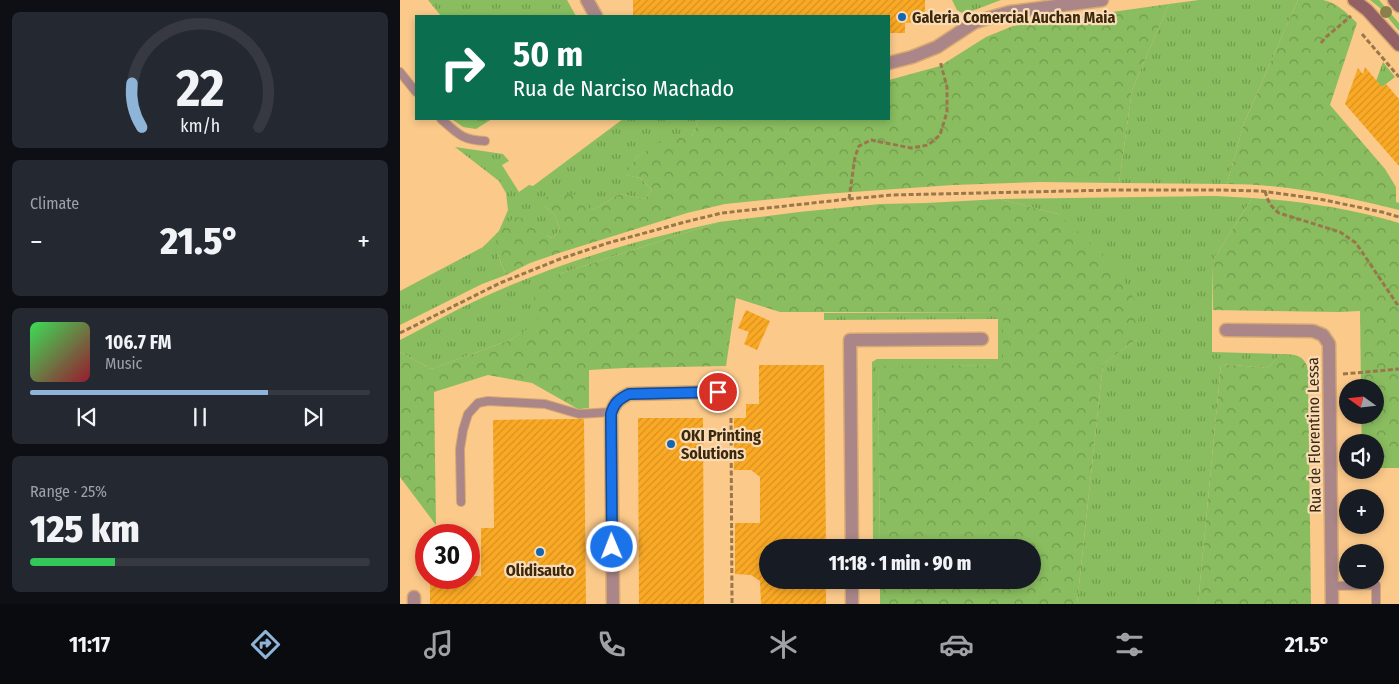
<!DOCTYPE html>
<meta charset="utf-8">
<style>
:root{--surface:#171b24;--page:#242831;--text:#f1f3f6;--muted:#9ea1a6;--line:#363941;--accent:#8eb4d8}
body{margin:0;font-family:"Fira Sans Condensed",sans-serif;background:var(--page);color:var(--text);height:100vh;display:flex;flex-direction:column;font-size:19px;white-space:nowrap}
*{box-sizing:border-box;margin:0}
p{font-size:16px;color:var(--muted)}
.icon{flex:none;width:28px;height:28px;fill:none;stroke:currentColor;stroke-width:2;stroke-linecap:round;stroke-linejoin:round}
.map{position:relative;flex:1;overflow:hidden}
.panel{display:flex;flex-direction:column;gap:12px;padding:12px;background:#0d0f14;width:400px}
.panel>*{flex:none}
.guide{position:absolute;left:15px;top:15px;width:475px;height:105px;border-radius:0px;box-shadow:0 2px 8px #0003;background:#0b6e4f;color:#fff;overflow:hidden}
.needle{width:32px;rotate:285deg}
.tools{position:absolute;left:939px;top:379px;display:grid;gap:10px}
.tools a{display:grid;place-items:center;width:45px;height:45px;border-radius:50%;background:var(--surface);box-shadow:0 2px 8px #0003;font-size:25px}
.speed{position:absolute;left:15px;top:524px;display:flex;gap:10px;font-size:25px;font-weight:700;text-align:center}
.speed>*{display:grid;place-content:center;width:65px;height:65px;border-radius:50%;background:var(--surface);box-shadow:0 2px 8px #0003;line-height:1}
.speed .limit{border:8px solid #d22;background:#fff;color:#111}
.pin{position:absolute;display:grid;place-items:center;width:42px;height:42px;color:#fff;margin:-21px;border:2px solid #fff;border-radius:50%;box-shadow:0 1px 5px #0007}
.me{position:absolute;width:55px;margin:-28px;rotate:359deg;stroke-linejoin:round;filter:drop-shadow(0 0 4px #0008)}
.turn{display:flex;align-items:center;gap:18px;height:105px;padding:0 15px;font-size:22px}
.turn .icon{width:65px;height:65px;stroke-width:2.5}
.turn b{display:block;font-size:35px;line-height:42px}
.big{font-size:38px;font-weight:800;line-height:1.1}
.panel .card{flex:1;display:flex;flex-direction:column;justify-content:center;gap:8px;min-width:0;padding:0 18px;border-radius:8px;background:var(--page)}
.panel .dial{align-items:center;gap:0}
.dial svg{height:130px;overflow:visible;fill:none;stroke:var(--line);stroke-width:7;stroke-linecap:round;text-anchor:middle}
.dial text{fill:var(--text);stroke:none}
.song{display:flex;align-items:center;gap:15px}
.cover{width:60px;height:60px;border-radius:8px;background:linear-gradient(135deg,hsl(130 70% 55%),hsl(350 70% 35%))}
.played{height:5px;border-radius:2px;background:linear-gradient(90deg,var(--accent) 70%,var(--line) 70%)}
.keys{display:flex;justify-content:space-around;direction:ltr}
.heat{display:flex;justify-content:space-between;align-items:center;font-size:28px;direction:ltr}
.charge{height:8px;border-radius:4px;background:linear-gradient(90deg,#34c759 25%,var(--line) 0)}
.trip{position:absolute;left:359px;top:539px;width:282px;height:50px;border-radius:25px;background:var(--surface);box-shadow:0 2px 8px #0003;font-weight:800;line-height:50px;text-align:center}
.tab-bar{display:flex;height:80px;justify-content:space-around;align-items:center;background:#090b0e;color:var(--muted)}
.tab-bar .icon{width:35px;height:35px}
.tab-bar .current{color:var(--accent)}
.tab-bar b{font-size:22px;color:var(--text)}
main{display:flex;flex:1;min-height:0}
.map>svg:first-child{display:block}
.grass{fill:url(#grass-tufts)}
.forest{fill:url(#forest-crowns)}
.building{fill:url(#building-hatch)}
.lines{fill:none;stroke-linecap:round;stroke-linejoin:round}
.lane-casing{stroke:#d5a971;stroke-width:10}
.street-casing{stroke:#d5a971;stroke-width:15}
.secondary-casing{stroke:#d5a971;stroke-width:15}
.path{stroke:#9a774b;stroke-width:3;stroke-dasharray:5 2.5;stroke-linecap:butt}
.lane{stroke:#aa8689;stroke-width:8}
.street{stroke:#aa8689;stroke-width:12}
.secondary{stroke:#936066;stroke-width:12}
.tree{fill:#89804b}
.route-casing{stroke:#114b97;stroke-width:12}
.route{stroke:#1a73e8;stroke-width:9}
.poi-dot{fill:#1466b4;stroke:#f9dbb6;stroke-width:2}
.labels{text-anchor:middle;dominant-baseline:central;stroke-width:4.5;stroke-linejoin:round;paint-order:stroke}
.poi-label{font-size:16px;font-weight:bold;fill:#3b280d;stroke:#f9dbb6;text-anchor:start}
.street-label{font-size:16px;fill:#3b280d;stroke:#f9dbb6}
</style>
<main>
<section class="panel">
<div class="card dial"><svg viewBox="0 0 100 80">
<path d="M14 69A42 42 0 1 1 86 69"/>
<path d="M14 69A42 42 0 0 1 8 42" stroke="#8eb4d8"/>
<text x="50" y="56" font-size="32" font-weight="700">22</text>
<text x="50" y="72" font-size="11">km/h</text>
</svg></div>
<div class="card"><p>Climate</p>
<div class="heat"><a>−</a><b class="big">21.5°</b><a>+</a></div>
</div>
<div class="card">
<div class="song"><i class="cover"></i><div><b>106.7 FM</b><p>Music</p></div></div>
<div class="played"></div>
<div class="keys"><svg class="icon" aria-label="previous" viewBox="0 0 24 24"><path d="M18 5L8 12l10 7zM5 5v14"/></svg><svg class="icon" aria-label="pause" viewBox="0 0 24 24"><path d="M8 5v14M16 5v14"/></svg><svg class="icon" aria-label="next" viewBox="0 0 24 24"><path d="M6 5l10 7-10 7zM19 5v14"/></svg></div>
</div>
<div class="card"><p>Range · 25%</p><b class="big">125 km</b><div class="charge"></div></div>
</section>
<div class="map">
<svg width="999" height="604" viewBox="0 0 999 604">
<defs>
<pattern id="grass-tufts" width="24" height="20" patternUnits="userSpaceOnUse" patternTransform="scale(1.25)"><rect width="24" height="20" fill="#89bd5f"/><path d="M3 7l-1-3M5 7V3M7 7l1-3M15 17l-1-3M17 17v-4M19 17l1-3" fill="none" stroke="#719a4d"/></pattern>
<pattern id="forest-crowns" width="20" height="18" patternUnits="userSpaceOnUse" patternTransform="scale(1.25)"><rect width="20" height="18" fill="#89bd5f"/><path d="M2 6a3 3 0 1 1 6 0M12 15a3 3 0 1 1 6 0" fill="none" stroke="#719a4d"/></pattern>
<pattern id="building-hatch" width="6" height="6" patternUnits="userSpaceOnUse" patternTransform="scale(1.25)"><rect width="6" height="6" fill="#faa925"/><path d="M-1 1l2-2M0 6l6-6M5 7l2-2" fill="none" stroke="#d79120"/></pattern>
</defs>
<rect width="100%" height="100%" fill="#fbc98a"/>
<path class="grass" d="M28,0H167L176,16H41Z
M552,0H601L564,14L557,10Z
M799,0H898L844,123L827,184L719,183L732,90L769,4Z
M970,0H979L999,23V31L980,8Z
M983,62L995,77L982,87L976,81Z
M52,119H92L76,129L63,127Z
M223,119H299L292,136L251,148L236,158L226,175L240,178L252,190L245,199L219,194L200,206L191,210L143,205L154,214L160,229L153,238L144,235L134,223L99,231C95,251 98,257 106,275L82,284L0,325V291L83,247L99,231L108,210L106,193L99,181L55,147L103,154L109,161L102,165L119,192L129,185L133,186Z
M815,196L852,198L812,262V352L881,354L868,368L821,364L798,604H677L703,364L737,339L658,214L600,199Z
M319,222L159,274L139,323L110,340L31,369L0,352V340C31,324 62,306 95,292C167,260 242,239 319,222Z
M603,312L604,365L478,367L480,547H473L472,362L477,359H598V319L424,320V313Z
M975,461H999V468H975Z"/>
<path class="forest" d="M898,0C906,0 915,0 923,0C936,2 948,14 957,23L930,105L985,169L996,187V202L999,203V210C942,196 886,184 827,184L844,123Z
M769,4L732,90L719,183L640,182L553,185L424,194L325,204L287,213L159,253L130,263L106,275C101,263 91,243 99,231C103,226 111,221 115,217C121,218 130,219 135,223C143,231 141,235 153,238L160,229L154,214L143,205L146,197L164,194L179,195L191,210L200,206L219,194L245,199L252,190L240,178L225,175L236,158L270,134L292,136L299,119H489V80L540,66L586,37L613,26Z
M852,198C901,201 952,209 999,223V461H975V442H962L961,415H975V388L961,387L960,311L940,312L813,310L812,262Z
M600,199L658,214L713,263L739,307L737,339L703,364L677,604H480V580H632V548L480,547L478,366L603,365V312H380L336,298L326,366L224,368L189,370V408L178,409L132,383L88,375L34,392L36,525L0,477V352L31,369L110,340L138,323L133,291L159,274L319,222L399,212L480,204L527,203Z
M881,354C895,354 905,355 908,370L911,604H798L821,364L868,368Z"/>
<path class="building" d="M233,0H525V18H515L516,22L505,23V33H489V16H233Z
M965,67L982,87L986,84L999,99V166L945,104L958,68L963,74Z
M346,310L370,321L357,350L344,344L349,332L338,328Z
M359,365H424L426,548H368V580H426V604H361L360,581L351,575L335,574V523H360V477L351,470H334V418H346V404H359Z
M238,418H303L304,604H239Z
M176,419H184L186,604H30V578H69V576H81V528H94L93,420Z"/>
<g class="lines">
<defs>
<path id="lane" d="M0,72L16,92
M41,119C58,134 62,140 85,141
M61,502L60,449L63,430L68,414L78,403L88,401L145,404L179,414L212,412
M932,586L976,585V604"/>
<path id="street" d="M187,0L196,16
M489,63L512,57L537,47L575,22L610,12L702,0
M826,330L913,331L923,335L929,344L932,604
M452,548L450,340L582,339
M452,580V604
M14,597V604
M213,604L211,414C214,403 219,399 229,394L318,392"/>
<path id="secondary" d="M954,0L967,10L999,45
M994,0L999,6"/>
</defs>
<use href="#lane" class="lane-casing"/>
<use href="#street" class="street-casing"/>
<use href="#secondary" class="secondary-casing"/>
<path class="path" d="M962,34L999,77
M921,43L926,37L951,16
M865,191C868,202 871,207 879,213L940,232L956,243L999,307
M449,199L455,157L459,146L471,140L511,148L528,145L540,135L547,112V87L540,61
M0,333L100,283L160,259L208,243L285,222L322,213L449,199L492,195L713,190H821L861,191L919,199L982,212L999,217
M943,374L999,369
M331,418L332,604"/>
<use href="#lane" class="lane"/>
<use href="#street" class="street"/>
<use href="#secondary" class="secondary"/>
</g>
<circle class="tree" cx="986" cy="12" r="6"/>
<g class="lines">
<defs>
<path id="route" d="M212,547L211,414C214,403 219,399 229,394L318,392"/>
</defs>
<use href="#route" class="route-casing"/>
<use href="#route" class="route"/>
</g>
<g class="poi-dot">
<circle cx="502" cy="17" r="5"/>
<circle cx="271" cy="444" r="5"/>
<circle cx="140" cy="552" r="5"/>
</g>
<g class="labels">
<g class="poi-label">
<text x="512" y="17">Galeria Comercial Auchan Maia</text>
<text x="281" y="435">OKI Printing<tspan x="281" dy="18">Solutions</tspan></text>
<text x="140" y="570" text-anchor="middle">Olidisauto</text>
</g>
<g class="street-label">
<text transform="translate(914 435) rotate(-91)">Rua de Florentino Lessa</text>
</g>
</g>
</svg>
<div class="tools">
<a><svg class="needle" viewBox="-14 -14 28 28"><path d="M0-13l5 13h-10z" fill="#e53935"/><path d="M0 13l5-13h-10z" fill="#9ea1a6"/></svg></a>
<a><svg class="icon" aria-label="sound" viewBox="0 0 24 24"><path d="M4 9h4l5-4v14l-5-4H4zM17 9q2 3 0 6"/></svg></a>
<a>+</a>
<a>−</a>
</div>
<div class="speed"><div class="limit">30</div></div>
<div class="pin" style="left:318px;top:392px;background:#d93025"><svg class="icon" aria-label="arrive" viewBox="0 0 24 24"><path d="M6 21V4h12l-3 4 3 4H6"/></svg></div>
<svg class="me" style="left:212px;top:547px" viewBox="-20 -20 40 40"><circle r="17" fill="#1a73e8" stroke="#fff" stroke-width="3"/><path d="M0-11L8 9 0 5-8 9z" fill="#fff"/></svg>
<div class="trip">11:18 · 1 min · 90 m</div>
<div class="guide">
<div class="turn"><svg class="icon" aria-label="right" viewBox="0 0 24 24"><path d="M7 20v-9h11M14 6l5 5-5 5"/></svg><div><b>50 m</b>Rua de Narciso Machado</div></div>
</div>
</div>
</main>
<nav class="tab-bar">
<b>11:17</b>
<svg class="icon current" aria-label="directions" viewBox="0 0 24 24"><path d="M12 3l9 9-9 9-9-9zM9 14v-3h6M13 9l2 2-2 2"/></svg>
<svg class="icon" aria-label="music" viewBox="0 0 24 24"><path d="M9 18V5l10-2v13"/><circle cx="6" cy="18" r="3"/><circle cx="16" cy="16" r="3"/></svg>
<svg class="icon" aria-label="phone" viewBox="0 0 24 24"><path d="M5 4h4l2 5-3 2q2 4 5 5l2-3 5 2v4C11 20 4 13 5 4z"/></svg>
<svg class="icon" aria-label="climate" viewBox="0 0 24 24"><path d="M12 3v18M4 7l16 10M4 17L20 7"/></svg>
<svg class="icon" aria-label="car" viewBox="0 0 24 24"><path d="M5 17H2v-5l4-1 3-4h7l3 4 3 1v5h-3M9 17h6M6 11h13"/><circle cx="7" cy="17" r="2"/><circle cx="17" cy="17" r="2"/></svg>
<svg class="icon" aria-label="filters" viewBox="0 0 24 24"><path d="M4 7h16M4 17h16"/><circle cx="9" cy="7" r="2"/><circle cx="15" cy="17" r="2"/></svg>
<b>21.5°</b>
</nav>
